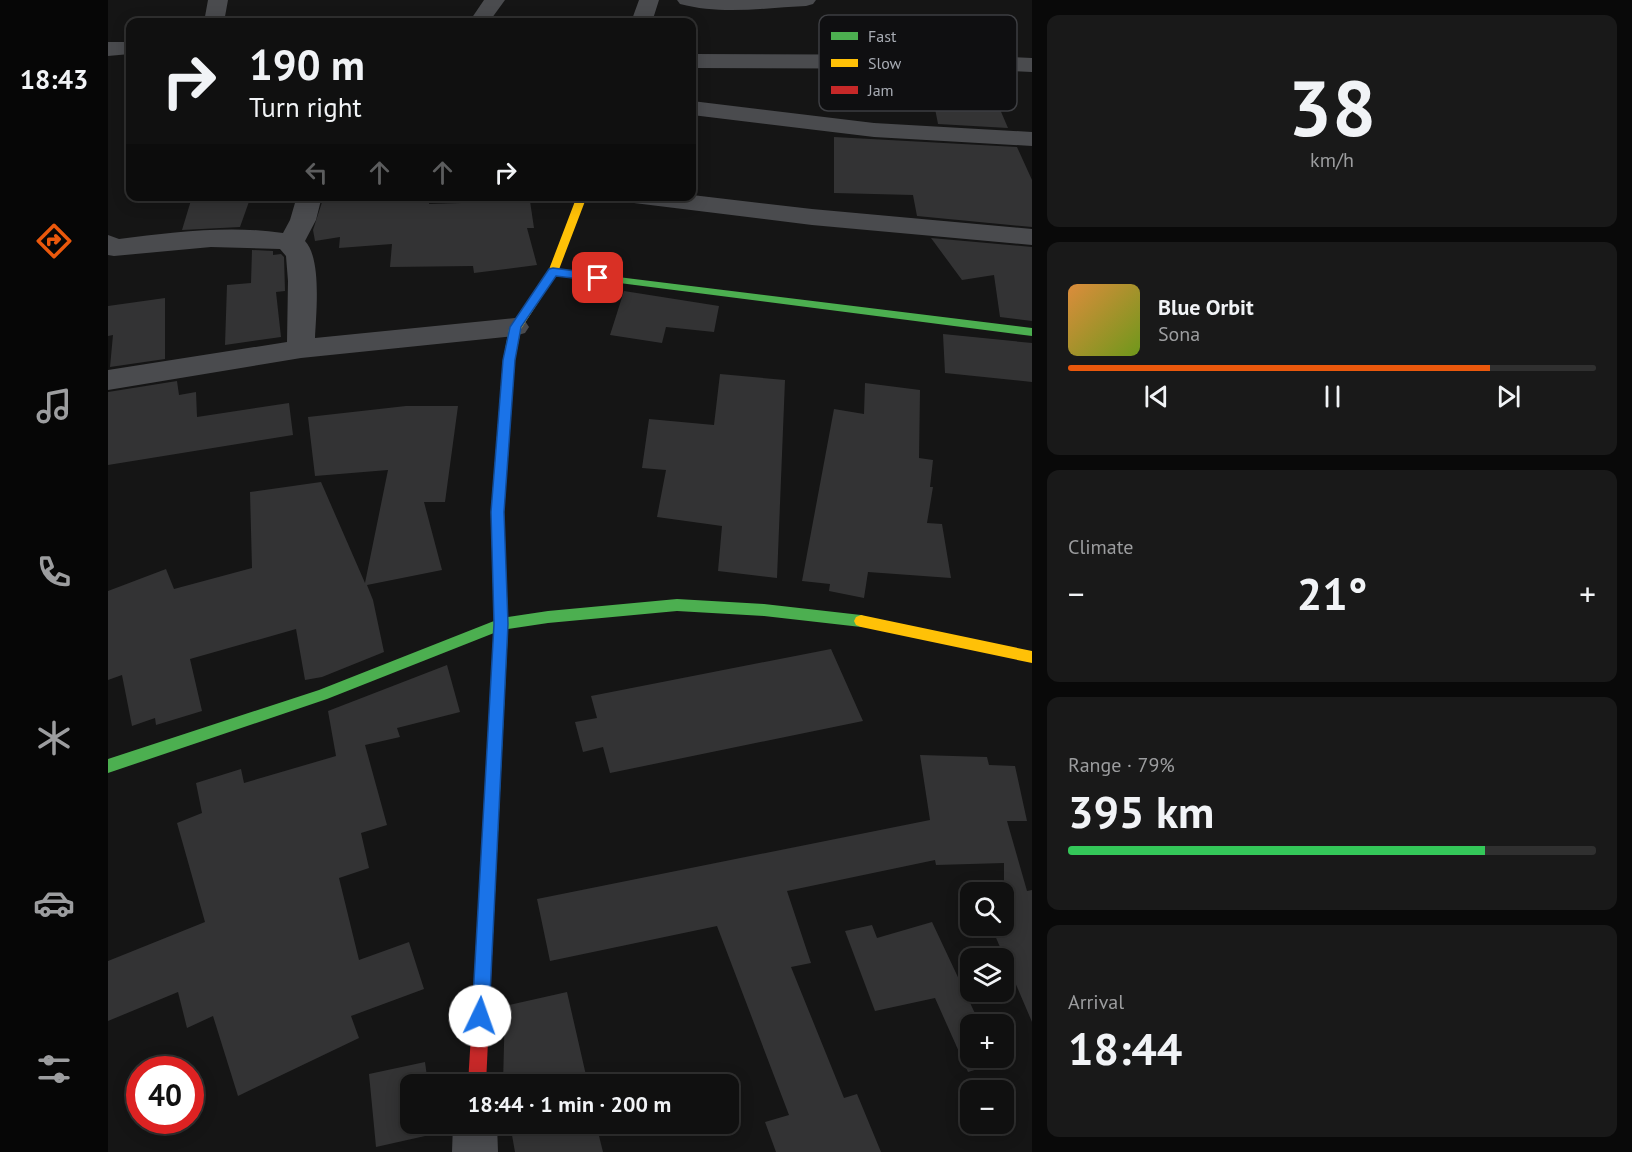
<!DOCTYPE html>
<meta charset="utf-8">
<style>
:root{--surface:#101010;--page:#191919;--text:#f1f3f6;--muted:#9c9d9f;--line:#303030;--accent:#ea580c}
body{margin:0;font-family:"PT Sans",sans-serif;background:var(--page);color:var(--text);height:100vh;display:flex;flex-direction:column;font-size:22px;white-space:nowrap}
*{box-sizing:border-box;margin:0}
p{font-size:20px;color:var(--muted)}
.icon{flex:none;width:33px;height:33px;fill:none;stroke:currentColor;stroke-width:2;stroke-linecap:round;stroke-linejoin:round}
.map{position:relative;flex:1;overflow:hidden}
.sheet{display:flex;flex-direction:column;gap:15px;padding:15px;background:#090909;width:600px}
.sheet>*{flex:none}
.banner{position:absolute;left:18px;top:18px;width:570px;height:183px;border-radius:12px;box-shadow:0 3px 15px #0003,0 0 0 2px var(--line);background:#101010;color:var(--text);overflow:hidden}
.tools{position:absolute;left:852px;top:882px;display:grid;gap:12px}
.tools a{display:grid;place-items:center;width:54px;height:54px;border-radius:12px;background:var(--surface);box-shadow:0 3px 15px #0003,0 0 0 2px var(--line);font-size:30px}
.speed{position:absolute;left:18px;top:1056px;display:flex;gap:12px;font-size:30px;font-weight:700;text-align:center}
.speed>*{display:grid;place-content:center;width:78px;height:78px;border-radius:50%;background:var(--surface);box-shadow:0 3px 15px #0003,0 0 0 2px var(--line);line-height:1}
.speed .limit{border:9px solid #d22;background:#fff;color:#111}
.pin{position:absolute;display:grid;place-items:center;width:51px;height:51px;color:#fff;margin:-26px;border-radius:12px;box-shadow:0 3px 9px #0006}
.me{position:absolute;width:66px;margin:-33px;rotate:3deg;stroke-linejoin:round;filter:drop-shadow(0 0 4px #0008)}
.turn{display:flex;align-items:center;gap:21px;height:126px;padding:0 24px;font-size:27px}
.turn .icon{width:78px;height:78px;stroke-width:2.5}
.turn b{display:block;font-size:42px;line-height:51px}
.lanes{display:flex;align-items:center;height:57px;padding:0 24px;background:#0003;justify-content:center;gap:30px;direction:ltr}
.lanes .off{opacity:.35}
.big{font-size:45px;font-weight:700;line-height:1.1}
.sheet .card{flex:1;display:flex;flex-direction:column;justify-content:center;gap:9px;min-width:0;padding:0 21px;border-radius:12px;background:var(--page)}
.sheet .dial{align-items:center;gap:0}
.dial b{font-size:78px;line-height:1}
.song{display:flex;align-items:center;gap:18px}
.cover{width:72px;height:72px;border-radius:9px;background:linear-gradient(135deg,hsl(30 70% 55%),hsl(80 70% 35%))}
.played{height:6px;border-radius:3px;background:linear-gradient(90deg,var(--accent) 80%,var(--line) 80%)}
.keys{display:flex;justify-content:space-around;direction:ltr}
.heat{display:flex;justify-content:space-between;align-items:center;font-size:33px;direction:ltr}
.charge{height:9px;border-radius:4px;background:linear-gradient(90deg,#34c759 79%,var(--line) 0)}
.trip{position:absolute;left:292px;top:1074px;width:339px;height:60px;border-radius:12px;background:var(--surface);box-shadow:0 3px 15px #0003,0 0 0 2px var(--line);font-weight:700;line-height:60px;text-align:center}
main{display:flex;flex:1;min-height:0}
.tab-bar{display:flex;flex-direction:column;width:108px;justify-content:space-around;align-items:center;background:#060606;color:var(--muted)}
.tab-bar .icon{width:42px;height:42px}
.tab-bar .on{color:var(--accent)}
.tab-bar b{font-size:27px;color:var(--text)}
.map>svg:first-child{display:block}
.building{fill:#333334}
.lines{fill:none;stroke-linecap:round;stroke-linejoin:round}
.street{fill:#4a4b4e;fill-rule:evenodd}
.fast{fill:#4caf50;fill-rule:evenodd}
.slow{fill:#ffc107;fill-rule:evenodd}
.jam{fill:#c62828;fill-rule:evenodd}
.route{fill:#1a73e8;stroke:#114b97;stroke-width:1.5}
.key{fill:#0f0f11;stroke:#3d3e42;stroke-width:1.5}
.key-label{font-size:16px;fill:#a8acb4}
</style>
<main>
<nav class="tab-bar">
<b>18:43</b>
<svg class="icon on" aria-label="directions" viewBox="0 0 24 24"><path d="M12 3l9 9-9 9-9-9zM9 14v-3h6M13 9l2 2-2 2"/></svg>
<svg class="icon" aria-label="music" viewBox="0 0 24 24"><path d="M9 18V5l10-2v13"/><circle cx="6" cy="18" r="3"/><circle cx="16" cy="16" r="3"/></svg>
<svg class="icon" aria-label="phone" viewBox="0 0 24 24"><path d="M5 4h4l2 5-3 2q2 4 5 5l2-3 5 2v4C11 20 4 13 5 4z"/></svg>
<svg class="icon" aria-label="climate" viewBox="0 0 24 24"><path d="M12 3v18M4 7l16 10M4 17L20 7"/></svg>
<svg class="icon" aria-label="car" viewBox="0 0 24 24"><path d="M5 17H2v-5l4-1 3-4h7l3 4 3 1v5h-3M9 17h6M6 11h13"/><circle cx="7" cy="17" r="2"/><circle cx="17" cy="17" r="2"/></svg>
<svg class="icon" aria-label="filters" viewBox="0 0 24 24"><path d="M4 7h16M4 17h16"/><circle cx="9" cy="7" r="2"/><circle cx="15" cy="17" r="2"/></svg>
</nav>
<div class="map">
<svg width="924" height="1152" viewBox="0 0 924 1152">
<rect width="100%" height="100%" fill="#151515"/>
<path class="building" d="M870,85L880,100H888L900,128L830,124L823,88Z
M726,137L909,147L924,180V227L809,216L805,195L726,193Z
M143,196L132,227L74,230L84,197Z
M216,196H321V204L422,201L426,228H419L429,265L366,273L365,266L282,267L284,244L231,248L232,237L207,241L205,230Z
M823,238L924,247V321L892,317L886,275L854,280Z
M144,250L165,251V255L173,254L176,257L177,291L168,292L173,337L117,345L119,285L143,283Z
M516,291L611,306L606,332L558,327L554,343L502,335Z
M57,298V359L2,367L5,335L0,336V306Z
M835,334L924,343V382L837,373Z
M612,374L677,380L669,578L610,571L614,526L549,517L558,470L534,468L541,419L606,425Z
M69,381L71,395L88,392L89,417L181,403L185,435L0,465V392Z
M757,383L812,390L811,458L825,460L822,487H825L819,523L834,524L843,578L760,572L756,598L721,591L722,584L694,581L726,409L756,414Z
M298,406H350L337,502H316L334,570L259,585L265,600L276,652L214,677L197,680L188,629L82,659L94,711L48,725L47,718L24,726L14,675L0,680V591L58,569L66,589L144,568L142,492L213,482L257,583L280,470L207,476L200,417Z
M723,649L755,721L502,773L495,747L475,752L467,722L489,718L483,696Z
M339,665L352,712L289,728L292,737L257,745L279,825L253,833L261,868L231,878L251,960L301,942L316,989L243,1016L251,1038L130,1096L105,1016L79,1028L70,992L0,1021V961L97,922L69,823L94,813L88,783L133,769L136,783L228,756L220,711Z
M812,755L879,757L881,765L907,766L919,821H899L919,891L924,890V1022L883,926H896V863L828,865L827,860L679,891L703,963L683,967L736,1098L749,1094L773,1152H668L657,1122L681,1115L609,926L442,961L429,899L822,820Z
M824,922L872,1024H862V1058H888L890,1063L860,1072L827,998L767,1011L737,931L764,925L769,938Z
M459,992L480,1084H395L397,1006Z
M317,1062L320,1084H303V1124H325L326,1134L268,1147L261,1074Z
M402,1124H488L495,1152H407Z"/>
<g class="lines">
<path class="street" d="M100,0H120L116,22H96Z
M376,0H397L381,22H361Z
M531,0H551L544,22H523Z
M569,0H708L705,4L698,6C656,8 613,15 572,4Z
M0,42H22V54L0,56Z
M584,54L867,55L924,58V72L867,69L584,68Z
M584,101L766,123L924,132V146L766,137L584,115Z
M584,195L704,209L924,229V245L704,225L526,203L517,201L514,196Z
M189,196H214L208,220L197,241C214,259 208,314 207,338L407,318L417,321L421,327L417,333L407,336L193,358L0,390V370L179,342L180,281L178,256L172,249L103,247L6,256L0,255V235L11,239C65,232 122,225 175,233L182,220Z
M345,1124H389L390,1152H344Z"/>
<path class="fast" d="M445,269L924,328V336L441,274L440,272Z
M407,325L413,329L407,360L395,512L400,617L440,611L569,599L656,604L753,615L758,617L760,621L758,625L753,627L656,616L569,611L440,623L400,629L385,935L383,941L377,943L371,941L369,935L386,633L219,699L0,773V759L211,690L386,621L383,512L395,360L401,329Z"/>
<path class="slow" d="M469,196H479L450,272L411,332H403L401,329L440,272Z
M753,615L924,651V663L753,627L748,625L746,621L748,617Z"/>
<path class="jam" d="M377,927L383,929L385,935L378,1084H360L369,935L371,929Z"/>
</g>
<path class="route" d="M445,268L490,274L496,278L490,281L448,276L413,327L407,360L396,512L400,624L381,1016L379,1022L372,1024L366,1022L364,1016L386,624L383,512L395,360L402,327L441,269Z"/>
<rect x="711" y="15" width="198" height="96" rx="9" class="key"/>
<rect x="723" y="32" width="27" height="8" fill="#4caf50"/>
<rect x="723" y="59" width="27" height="8" fill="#ffc107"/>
<rect x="723" y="86" width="27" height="8" fill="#c62828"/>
<g class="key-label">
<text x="760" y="42">Fast</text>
<text x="760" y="69">Slow</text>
<text x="760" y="96">Jam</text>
</g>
</svg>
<div class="tools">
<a><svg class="icon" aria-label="search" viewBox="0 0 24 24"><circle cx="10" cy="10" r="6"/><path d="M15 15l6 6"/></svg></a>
<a><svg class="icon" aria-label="layers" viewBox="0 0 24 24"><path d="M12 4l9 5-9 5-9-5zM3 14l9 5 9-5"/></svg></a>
<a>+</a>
<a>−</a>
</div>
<div class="speed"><div class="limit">40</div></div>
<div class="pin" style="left:490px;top:278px;background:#d93025"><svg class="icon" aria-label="arrive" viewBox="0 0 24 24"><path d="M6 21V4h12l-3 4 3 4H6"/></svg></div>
<svg class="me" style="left:372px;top:1016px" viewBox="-20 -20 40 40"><circle r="19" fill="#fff"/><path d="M0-13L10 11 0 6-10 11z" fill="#1a73e8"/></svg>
<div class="trip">18:44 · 1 min · 200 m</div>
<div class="banner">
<div class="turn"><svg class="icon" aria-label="right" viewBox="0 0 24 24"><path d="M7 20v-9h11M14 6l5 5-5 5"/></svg><div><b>190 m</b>Turn right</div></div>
<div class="lanes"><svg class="icon off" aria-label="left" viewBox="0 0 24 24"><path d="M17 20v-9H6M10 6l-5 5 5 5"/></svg><svg class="icon off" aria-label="ahead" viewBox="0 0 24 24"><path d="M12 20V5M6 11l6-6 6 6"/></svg><svg class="icon off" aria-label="ahead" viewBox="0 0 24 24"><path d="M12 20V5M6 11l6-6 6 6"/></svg><svg class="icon" aria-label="right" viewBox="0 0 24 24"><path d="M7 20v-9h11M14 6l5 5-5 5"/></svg></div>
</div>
</div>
<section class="sheet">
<div class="card dial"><b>38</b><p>km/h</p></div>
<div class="card">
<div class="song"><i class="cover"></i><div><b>Blue Orbit</b><p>Sona</p></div></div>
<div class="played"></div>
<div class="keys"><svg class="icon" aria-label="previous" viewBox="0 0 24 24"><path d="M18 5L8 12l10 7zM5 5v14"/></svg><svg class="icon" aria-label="pause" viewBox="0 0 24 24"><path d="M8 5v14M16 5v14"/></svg><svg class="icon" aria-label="next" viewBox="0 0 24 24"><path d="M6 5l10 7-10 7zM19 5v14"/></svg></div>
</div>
<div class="card"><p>Climate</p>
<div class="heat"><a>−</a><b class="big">21°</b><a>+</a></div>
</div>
<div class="card"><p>Range · 79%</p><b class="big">395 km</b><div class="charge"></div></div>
<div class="card"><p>Arrival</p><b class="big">18:44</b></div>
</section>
</main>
